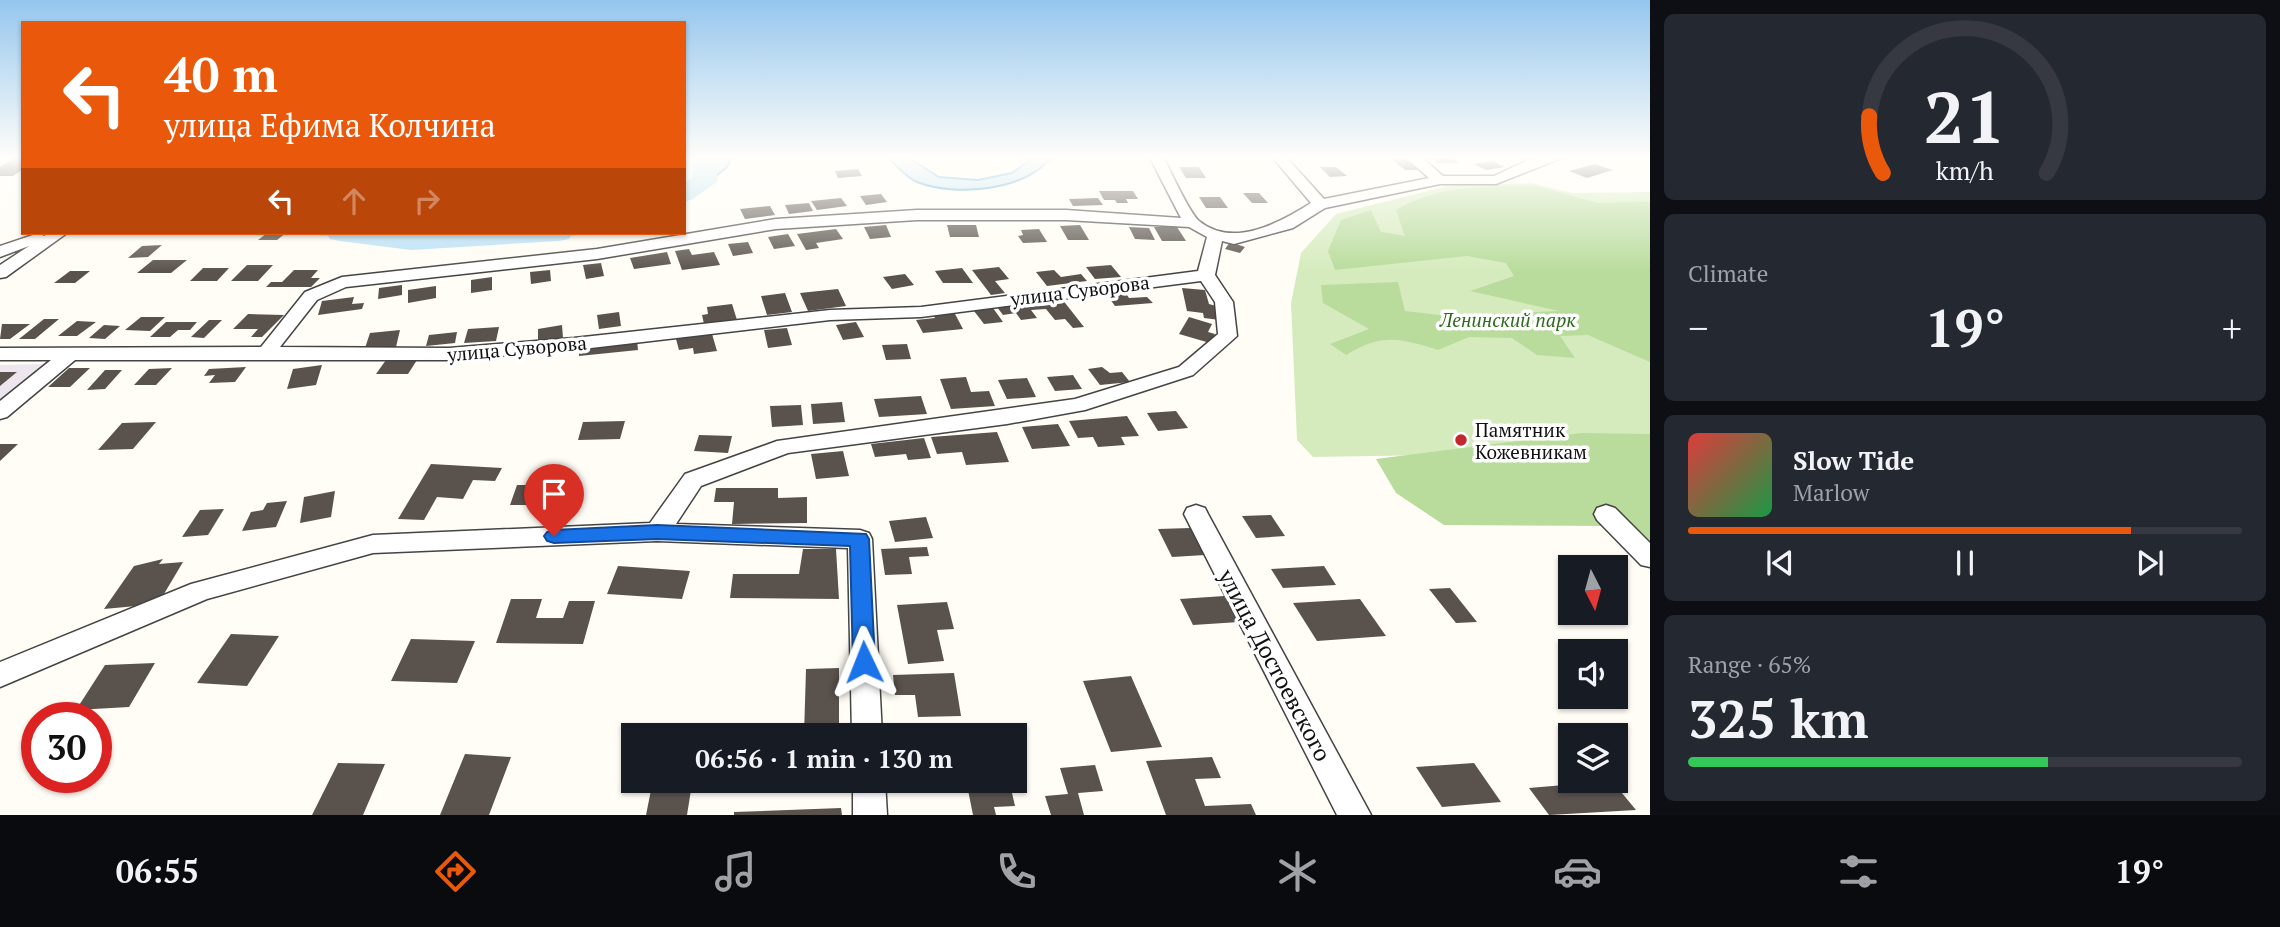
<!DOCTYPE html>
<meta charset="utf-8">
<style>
:root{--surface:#171b24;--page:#242831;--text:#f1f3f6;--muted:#9ea1a6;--line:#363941;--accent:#ea580c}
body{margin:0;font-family:"PT Serif",serif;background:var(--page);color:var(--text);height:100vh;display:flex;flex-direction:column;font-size:26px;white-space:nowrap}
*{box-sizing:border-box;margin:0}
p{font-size:23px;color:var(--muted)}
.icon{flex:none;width:38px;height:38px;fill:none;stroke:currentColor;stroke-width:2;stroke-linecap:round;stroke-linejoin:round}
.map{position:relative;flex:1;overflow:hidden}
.side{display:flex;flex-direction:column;gap:14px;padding:14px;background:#0d0f14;width:630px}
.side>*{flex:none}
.top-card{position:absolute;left:21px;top:21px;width:665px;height:214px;border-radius:0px;box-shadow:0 2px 5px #0004;background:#ea580c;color:#fff;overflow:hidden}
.needle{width:46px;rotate:174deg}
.fabs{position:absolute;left:1558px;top:555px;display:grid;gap:14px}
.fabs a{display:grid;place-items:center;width:70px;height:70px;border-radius:0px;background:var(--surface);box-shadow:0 2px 5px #0004;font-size:35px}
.speed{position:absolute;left:21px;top:702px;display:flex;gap:14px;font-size:35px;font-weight:700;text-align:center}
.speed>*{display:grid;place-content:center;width:91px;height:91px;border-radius:50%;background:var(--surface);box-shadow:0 2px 5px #0004;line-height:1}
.speed .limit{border:10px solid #d22;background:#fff;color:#111}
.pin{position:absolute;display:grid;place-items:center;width:60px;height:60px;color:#fff;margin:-72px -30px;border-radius:50% 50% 50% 0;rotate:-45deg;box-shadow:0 0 7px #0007}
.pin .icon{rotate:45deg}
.me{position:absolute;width:77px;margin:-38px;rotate:358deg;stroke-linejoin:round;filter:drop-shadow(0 0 5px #0008)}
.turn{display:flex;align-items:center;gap:24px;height:147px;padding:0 28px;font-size:32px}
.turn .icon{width:91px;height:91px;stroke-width:2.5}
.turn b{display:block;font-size:49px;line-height:60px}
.lanes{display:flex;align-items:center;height:66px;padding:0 28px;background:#0003;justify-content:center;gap:35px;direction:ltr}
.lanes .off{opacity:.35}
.big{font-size:52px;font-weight:800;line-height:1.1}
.side .card{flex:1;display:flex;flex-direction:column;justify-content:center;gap:10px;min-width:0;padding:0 24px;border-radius:10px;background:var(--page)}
.side .dial{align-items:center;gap:0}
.dial svg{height:182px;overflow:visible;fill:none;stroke:var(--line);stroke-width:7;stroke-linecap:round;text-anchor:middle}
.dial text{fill:var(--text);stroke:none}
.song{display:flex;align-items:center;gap:21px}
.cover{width:84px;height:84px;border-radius:10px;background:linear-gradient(135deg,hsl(0 70% 55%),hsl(140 70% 35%))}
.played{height:7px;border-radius:4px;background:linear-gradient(90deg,var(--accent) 80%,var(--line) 80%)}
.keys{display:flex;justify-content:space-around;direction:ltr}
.heat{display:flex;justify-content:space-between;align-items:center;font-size:38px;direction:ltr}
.charge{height:10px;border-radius:5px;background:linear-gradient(90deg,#34c759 65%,var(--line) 0)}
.trip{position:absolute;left:621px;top:723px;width:406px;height:70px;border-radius:0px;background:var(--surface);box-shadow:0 2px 5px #0004;font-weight:800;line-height:70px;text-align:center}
.dock{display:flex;height:112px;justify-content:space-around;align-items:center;background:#090b0e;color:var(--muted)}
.dock .icon{width:49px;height:49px}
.dock .active{color:var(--accent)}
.dock b{font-size:32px;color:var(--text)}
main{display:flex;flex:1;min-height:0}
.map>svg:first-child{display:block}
.industrial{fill:#eee6ef}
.green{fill:#d5ebbd}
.forest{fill:#b9dc9c}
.water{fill:#b9e0f7;stroke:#3f96cf;stroke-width:2}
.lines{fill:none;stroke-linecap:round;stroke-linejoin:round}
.river{fill:#b9e0f7;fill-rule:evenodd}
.building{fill:#5a524d}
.minor-casing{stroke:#444;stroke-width:3}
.minor{fill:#fff;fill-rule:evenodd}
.route{fill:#1a73e8;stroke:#114b97;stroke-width:2}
.poi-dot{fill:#c4262e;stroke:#fff;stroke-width:2.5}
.labels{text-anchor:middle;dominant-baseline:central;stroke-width:7;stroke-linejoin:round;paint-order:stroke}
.street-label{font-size:19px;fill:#111;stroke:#fff}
.park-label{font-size:19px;font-style:italic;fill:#2f6b1f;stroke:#fff}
.poi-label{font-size:19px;fill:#111;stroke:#fff;text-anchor:start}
.near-street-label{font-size:23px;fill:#111;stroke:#fff}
</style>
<main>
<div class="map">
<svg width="1650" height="815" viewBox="0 0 1650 815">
<rect width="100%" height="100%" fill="#fffdf5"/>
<path class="industrial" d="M43,364V365L0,400V365Z"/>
<path class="green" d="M1532,183L1572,193L1650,192V540L1561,453L1313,457L1297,440L1291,303L1301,253L1336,214L1448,186Z"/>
<path class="forest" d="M1532,185L1598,203L1650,202V362L1588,335L1560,336L1575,358L1537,355L1512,338L1469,337L1438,350C1399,338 1382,333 1346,355L1330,344L1369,329L1323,303L1321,285L1398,282L1405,311L1448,316L1559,311L1470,291L1514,276L1506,263L1467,256L1335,270L1328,251L1341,220L1371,210L1381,232L1405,236L1396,210C1437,185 1485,187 1532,185Z
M1582,433L1650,434V565L1611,526L1444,525L1396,493L1376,459Z"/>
<path class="water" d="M694,158H730L731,159L727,167L701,188L687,186L700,175Z
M888,158H909L939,177L978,180L1012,173L1033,158H1051C1023,191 956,197 917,182C907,178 896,165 888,158Z"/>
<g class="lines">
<path class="river" d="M692,158H716L718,181L693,199L684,202V183L692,178Z
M326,233H573L569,239L559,241L411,250L340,241L330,239Z"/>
</g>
<path class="building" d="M15,158H23V169L13,176H0V167Z
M1390,158H1407L1423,170H1405Z
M1431,158H1452L1459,163H1437Z
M1492,161L1505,167L1486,170L1474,164Z
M1595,164L1613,170L1587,178L1569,171Z
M1179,167H1199L1206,178H1186Z
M1320,167H1336L1347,176L1330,177Z
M858,169L862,176L838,178L835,171Z
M1099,191H1133L1138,199H1126L1128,203H1117L1115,200H1104Z
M1243,193H1259L1268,203H1252Z
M881,194L887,202L866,205L860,196Z
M1199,197H1220L1228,208H1206Z
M841,198L847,206L817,210L811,201Z
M1098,198L1103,205L1073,206L1069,199Z
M809,203L813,211L789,214L785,205Z
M770,206L775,215L745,219L740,209Z
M886,225L891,237L870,239L864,227Z
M947,225H976L979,237H950Z
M1080,225L1089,240H1068L1060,226Z
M1129,227L1149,228L1155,240L1135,239Z
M1154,227H1177L1186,241H1162Z
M836,229L843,239L816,243L819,248L806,250L797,234Z
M1039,229L1047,242L1023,243L1018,236L1023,235L1021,230Z
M267,233H286L277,240H258Z
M788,234L795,246L774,249L768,237Z
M748,242L753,253L733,256L728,244Z
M1230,242L1245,247L1240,253L1225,249Z
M162,245L148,257L128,258L142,246Z
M689,249L692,255L714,252L720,265L682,270L675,251Z
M667,252L671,264L634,269L630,258Z
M153,260H187L171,273H137Z
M601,263L604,276L586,279L583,265Z
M247,265H273L258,281H231Z
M1111,265L1121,277L1095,279L1086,267Z
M999,267L1009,279L995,281L1005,293L991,295L972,270Z
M203,268H229L217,281H190Z
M962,268L973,283H943L935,271Z
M294,270H318L311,278H320L311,287H266L271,282H282Z
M550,270L551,281L531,284L530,272Z
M1054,270L1061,277L1081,274L1087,281L1047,286L1036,272Z
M70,271H90L75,283H54Z
M905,274L914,285L892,289L883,277Z
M492,277V290L471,293V280Z
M402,285V295L378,299L379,288Z
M436,286V298L408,303V290Z
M1182,288L1205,290L1209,304L1216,306L1220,320L1204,318L1203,313L1187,311Z
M838,289L846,306L808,311L800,293Z
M1123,289L1129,298L1147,297L1153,303L1115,306L1104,291Z
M785,293L792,312L767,315L761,296Z
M354,297L352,304L364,303L362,309L318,315L322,301Z
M1062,299L1084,327L1073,328L1065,319L1055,320L1046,309L1031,310L1037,318L1021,320L1016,313L1003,315L997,307Z
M732,304L737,320L704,324L702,315L708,314L707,307Z
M993,308L1003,322L984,324L974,311Z
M619,312L621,326L599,329L597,315Z
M954,312L963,329L923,333L916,320L935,318L933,314Z
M248,314L284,315L262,337H251L258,329H233Z
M141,317H165L150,331L125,330Z
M1189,317L1212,324L1208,332L1215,334L1210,343L1179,334Z
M44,319H59L35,339H19Z
M209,320H222L204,338L191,337Z
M77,321L96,322L77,336H58Z
M166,322H197L190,330H178L170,337H150Z
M856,322L864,337L843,340L836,325Z
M2,324H30L10,339H0Z
M104,325L120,326L105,339L89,338Z
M562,325L563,338L538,342V329Z
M499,327L496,341L464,343L468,329Z
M787,328L792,345L768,348L764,330Z
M400,330L396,347L364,351L370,333Z
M457,332L455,343L426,346L429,335Z
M712,334L717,351L694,354L693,348L679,350L676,339Z
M637,340L638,350L579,356V346Z
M907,344L911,359L886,360L882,345Z
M386,360H417L408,374H376Z
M322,365L316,385L287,389L293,369Z
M246,367L235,382L209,383L215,375L204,376L209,369Z
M1102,367L1110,373L1122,372L1130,382L1100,385L1088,369Z
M69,368H90L70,387H48Z
M172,368L156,385H134L149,369Z
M105,370H122L105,389L87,390Z
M0,372H17L0,386Z
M1073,375L1082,389L1055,391L1047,377Z
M966,377L971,392L989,391L995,406L951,409L940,379Z
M1027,378L1036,397L1007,399L998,380Z
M921,396L927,414L879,417L874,399Z
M842,402L845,422L813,424L811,404Z
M801,405L803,425L772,427L770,406Z
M1176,411L1188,428L1158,431L1147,413Z
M1127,416L1139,436L1121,437L1125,445L1098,447L1093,437L1078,438L1069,421Z
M625,421L620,439L578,440L583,422Z
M156,422L133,449L98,450L122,423Z
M1058,424L1070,446L1032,449L1022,427Z
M997,432L1009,462L966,465L962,452L937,454L931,437Z
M699,435L732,436L728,453L694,451Z
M924,438L931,458L908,460L906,454L875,457L871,444Z
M0,444H18L0,461Z
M843,451L849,476L816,479L811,454Z
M431,464L502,468L495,481L473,480L463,499L437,497L424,520L398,519Z
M517,485H557L550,505H510Z
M716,488H778V498L807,497V523L732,524L734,502H714Z
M335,491L331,517L300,523L304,497Z
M287,501L276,527L242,531L251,512L263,510L267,503Z
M224,509L208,535L182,537L200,510Z
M1271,515L1285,536L1256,538L1242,516Z
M926,517L933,538L895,542L889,521Z
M1190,528L1205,555L1172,557L1158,529Z
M927,547L929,556L909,557L912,574L885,575L881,549Z
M803,549H836L839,599L730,598L733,574H799Z
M163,559L159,564L183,562L158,604L104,609L134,566Z
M618,566L690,571L682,599L607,594Z
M1324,566L1336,585L1283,588L1271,569Z
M1450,588L1477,622L1456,623L1429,589Z
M1224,596L1239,622L1193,625L1180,599Z
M511,599H542L536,618H563L569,601H595L583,644L496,643Z
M1360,599L1386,636L1317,641L1293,603Z
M947,602L954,629L937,630L944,661L908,664L897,605Z
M231,634L279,636L247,686L197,683Z
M411,639L475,641L457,683L391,681Z
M155,663L129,707L76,710L105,665Z
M839,668V735H804L806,669Z
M954,673L961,716L918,717L915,695H895L893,675Z
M1131,676L1162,747L1111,752L1083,681Z
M465,754L511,757L489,815H440Z
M1212,757L1221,778L1195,779L1205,806L1251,804L1256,815H1166L1146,761Z
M338,763L385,764L363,815H312Z
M1474,763L1501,802L1442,807L1416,767Z
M1095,765L1103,791L1078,793L1084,815H1051L1045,796L1068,794L1060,768Z
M966,780H1009L1015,806L994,807L996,815H973Z
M1612,781L1636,810L1549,815L1529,788Z
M651,790H691L687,815H646Z
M841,808L842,815H734V812Z"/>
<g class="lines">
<defs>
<path id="minor" d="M1150,158H1164C1171,172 1189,212 1199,221C1233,249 1281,222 1311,203L1273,158H1287L1324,199L1429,178L1406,158H1422L1443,176H1494L1530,159L1562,158L1496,184H1440L1325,208L1293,228L1234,244L1222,241L1215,275L1233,302L1237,336L1193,375L1085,410L1007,424L788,453L701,486L676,524L860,530L869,533L872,539L882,735H852L848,548L657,541L373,553L207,599L0,687V662L191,584L373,535L650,523L685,474L777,441L1075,399L1179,367L1218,334L1215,302L1201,281L921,317L830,320L574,350L449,360H75L7,417L0,419V401L51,360H0V348L261,347L305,292L342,277L597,249L776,219L917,210H1066L1181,218ZM917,220H1066L1189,227L1207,237L1198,271L921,307L830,310L574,338L449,348L280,347L317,300L346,287L597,259L776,229Z
M39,233L44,236L49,233H67L6,277L0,278V265L29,246L0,257V246Z
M1196,505L1205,508L1208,514L1371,815H1337L1184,514L1187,508Z
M1606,505L1615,508L1650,543V567L1641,565L1597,520L1594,514L1597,508Z
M853,780H885L887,815H853Z"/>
</defs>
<use href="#minor" class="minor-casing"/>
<use href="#minor" class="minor"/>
</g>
<linearGradient id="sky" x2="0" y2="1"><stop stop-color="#95c6ee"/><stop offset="0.58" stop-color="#fffefa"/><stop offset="1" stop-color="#fffefa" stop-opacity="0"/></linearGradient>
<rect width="1650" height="272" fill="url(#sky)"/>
<path class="route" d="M657,525L866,534L869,539L875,662L872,668L864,671L857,668L853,662L850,546L657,539L554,543L547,541L544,536L547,532L554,530Z"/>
<circle class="poi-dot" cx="1461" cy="440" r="7"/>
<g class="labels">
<g class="street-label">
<text transform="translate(1080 290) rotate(-7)">улица Суворова</text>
<text transform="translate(517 348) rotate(-5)">улица Суворова</text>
</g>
<g class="park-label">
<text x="1508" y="319">Ленинский парк</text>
</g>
<g class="poi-label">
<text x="1475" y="429">Памятник<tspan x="1475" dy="22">Кожевникам</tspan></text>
</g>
<g class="near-street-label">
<text transform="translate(1275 665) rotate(62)">улица Достоевского</text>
</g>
</g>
</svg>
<div class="fabs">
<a><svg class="needle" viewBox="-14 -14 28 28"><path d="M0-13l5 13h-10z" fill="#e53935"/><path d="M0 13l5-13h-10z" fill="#9ea1a6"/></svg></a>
<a><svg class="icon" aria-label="sound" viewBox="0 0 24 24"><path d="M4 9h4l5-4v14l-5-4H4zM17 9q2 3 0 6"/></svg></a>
<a><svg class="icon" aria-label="layers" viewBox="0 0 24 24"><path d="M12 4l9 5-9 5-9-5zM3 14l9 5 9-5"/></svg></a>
</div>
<div class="speed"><div class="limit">30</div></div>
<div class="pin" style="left:554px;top:536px;background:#d93025"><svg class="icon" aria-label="arrive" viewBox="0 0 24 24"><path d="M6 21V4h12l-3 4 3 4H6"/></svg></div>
<svg class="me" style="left:864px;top:662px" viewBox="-20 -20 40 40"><path d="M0-17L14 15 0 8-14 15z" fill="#1a73e8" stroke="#fff" stroke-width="4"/></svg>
<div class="trip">06:56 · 1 min · 130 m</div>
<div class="top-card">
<div class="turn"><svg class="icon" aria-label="left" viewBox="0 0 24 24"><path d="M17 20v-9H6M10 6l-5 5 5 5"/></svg><div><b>40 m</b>улица Ефима Колчина</div></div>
<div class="lanes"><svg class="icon" aria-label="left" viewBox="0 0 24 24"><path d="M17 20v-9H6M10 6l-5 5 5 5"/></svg><svg class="icon off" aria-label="ahead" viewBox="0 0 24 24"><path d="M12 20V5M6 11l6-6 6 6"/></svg><svg class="icon off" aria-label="right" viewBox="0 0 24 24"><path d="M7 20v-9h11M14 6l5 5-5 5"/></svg></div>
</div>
</div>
<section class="side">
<div class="card dial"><svg viewBox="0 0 100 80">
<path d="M14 69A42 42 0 1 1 86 69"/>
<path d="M14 69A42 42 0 0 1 8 44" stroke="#ea580c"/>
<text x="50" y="56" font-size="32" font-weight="700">21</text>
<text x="50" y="72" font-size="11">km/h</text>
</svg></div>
<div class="card"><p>Climate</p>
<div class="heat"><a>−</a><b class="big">19°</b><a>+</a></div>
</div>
<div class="card">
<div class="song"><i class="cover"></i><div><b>Slow Tide</b><p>Marlow</p></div></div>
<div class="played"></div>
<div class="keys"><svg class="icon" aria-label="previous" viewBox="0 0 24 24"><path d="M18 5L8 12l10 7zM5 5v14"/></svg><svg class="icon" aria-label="pause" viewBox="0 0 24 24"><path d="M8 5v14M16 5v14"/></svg><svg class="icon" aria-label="next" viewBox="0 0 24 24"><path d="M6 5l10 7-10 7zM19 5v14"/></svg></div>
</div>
<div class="card"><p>Range · 65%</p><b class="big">325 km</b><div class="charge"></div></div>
</section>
</main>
<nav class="dock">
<b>06:55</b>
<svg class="icon active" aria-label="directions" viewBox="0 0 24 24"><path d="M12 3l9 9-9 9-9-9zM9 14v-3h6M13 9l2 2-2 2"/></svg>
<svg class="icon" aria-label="music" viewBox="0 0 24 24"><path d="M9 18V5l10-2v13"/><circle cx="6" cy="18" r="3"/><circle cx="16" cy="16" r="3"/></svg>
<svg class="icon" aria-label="phone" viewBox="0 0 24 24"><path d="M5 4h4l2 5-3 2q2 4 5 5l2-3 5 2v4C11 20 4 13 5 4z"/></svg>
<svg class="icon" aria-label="climate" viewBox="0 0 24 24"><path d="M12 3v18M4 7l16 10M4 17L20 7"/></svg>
<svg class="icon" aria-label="car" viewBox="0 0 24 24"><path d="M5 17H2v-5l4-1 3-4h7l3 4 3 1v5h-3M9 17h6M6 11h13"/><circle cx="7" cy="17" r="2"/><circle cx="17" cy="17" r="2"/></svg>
<svg class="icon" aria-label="filters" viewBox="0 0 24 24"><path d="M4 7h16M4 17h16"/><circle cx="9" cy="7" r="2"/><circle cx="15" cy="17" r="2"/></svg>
<b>19°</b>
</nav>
